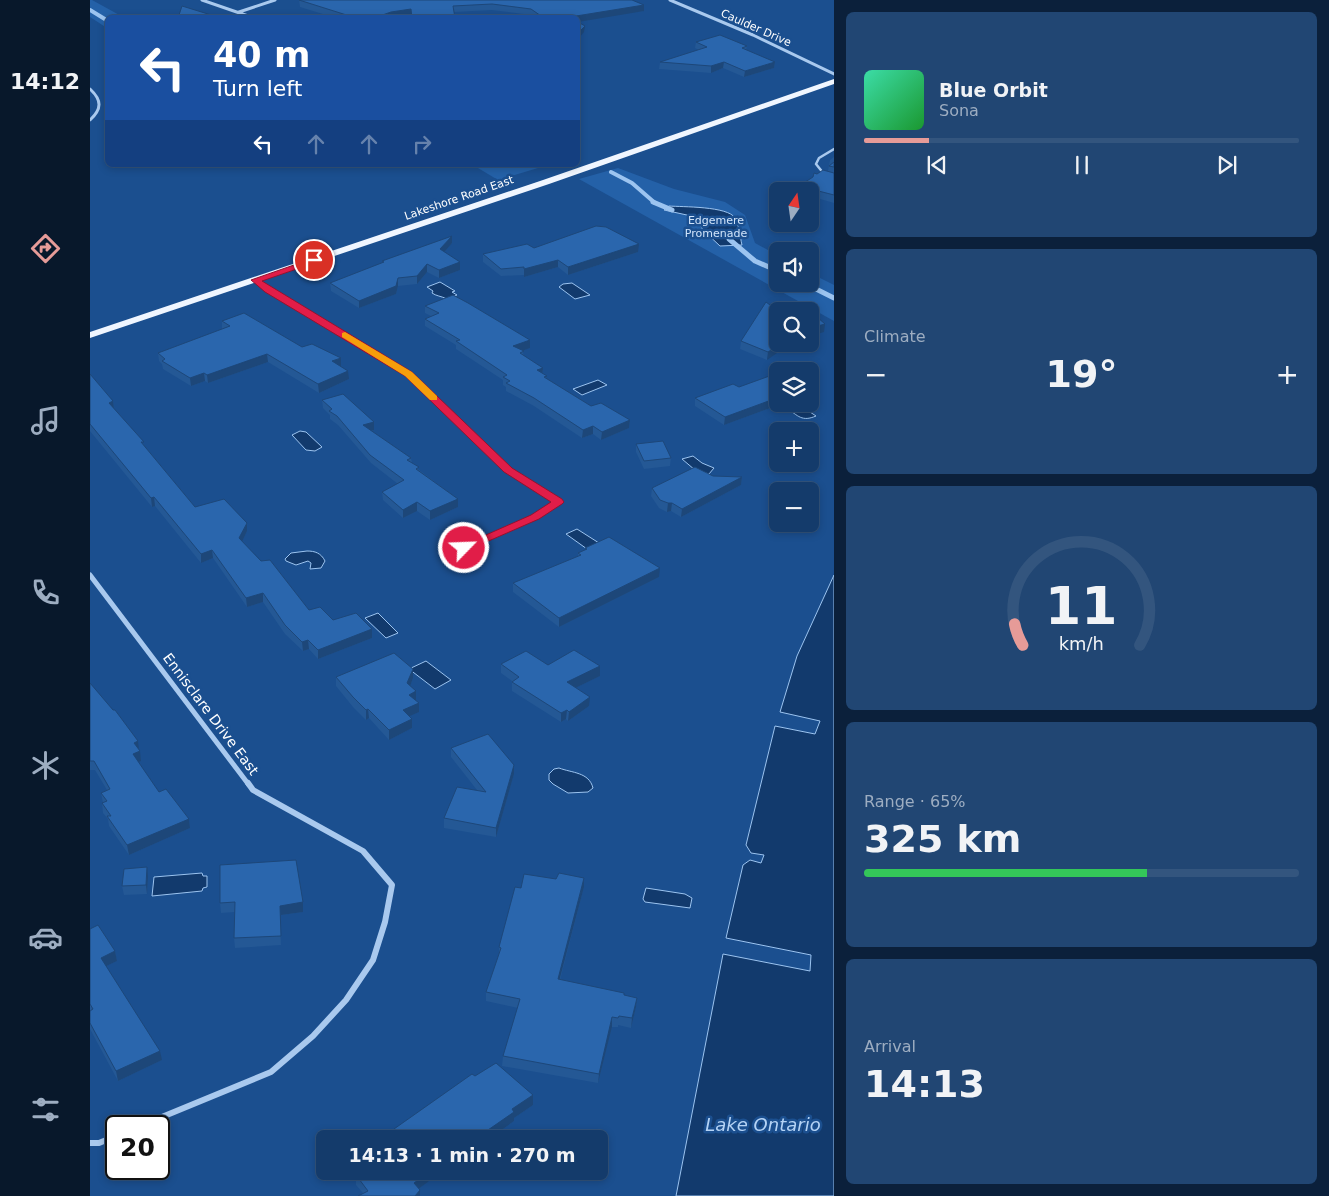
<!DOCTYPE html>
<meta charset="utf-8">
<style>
:root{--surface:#143b6b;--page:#214673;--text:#f1f3f6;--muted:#9dadc1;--line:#33557e;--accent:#e69b98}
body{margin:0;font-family:"DejaVu Sans",sans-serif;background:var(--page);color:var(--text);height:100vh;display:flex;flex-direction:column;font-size:19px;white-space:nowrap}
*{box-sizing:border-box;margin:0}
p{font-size:16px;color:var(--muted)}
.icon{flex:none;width:28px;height:28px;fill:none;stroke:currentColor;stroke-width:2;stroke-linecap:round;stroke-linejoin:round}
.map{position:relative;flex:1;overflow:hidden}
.drawer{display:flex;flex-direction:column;gap:12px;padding:12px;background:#0b203b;width:495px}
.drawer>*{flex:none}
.guide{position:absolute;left:15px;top:15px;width:475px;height:152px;border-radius:8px;box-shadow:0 2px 8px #0003,0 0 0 1px var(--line);background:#1a4fa0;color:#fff;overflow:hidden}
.needle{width:32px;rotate:13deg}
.controls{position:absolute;left:679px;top:182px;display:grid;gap:10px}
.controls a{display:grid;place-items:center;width:50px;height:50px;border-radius:8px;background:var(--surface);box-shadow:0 2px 8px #0003,0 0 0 1px var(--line);font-size:25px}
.speed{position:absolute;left:15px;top:1115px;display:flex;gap:10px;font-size:25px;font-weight:700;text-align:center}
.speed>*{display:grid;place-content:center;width:65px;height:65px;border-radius:50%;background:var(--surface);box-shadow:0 2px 8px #0003,0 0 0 1px var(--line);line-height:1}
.speed .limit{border:2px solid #111;border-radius:8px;background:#fff;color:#111}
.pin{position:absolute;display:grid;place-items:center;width:42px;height:42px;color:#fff;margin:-21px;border:2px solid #fff;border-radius:50%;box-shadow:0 1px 5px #0007}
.me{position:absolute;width:55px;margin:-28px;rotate:66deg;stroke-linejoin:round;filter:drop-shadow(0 0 4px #0008)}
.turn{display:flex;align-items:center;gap:18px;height:105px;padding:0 25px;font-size:22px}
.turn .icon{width:65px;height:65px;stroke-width:2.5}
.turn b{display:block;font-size:35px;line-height:42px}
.lanes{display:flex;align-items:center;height:48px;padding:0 25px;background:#0003;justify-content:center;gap:25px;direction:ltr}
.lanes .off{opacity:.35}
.big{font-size:38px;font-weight:600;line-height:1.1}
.drawer .widget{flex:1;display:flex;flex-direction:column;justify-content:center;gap:8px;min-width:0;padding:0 18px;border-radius:8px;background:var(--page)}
.drawer .dial{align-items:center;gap:0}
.dial svg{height:130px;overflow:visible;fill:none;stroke:var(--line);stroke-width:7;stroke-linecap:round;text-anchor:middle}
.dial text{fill:var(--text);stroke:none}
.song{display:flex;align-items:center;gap:15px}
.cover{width:60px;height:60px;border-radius:8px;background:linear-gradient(135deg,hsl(160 70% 55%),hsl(130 70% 35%))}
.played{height:5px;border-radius:2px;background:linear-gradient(90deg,var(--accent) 15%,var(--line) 15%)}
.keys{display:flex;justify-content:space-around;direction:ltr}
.heat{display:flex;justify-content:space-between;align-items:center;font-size:28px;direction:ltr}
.charge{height:8px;border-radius:4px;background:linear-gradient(90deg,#34c759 65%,var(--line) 0)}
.trip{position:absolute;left:226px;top:1130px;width:292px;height:50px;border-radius:8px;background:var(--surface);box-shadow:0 2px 8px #0003,0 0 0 1px var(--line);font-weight:600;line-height:50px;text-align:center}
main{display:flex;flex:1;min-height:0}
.dock{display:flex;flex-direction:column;width:90px;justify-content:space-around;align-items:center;background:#08182b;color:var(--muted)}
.dock .icon{width:35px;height:35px}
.dock .active{color:var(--accent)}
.dock b{font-size:22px;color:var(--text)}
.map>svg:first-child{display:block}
.green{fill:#2461a8}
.water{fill:#123a6d;stroke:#9cc4f0}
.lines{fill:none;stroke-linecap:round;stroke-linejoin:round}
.stream-far1{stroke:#9cc4f0;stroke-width:4}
.stream{stroke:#9cc4f0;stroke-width:5}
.lane-far1{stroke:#a9c9ee;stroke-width:2.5}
.lane{stroke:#a9c9ee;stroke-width:4}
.street-far3{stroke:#a9c9ee;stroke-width:3}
.street-far2{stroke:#a9c9ee;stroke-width:4}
.street-far1{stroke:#a9c9ee;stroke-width:5}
.street{stroke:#a9c9ee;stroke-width:6}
.primary{fill:#f0f6ff;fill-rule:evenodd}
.wall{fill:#245895}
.shaded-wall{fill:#1d4779}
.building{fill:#2a66ad;stroke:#1d4779}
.route{fill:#e11d48;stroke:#92132f}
.slow{fill:#f59e0b}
.labels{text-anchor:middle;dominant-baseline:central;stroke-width:5;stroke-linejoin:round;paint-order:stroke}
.far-street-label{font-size:11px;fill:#fff;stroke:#1b4f8f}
.far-park-label{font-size:11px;fill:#cfe3fa;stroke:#1b4f8f}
.street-label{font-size:14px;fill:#fff;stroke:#1b4f8f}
.near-water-label{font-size:18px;font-style:italic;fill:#b5d3f5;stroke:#1b4f8f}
</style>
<main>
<nav class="dock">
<b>14:12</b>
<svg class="icon active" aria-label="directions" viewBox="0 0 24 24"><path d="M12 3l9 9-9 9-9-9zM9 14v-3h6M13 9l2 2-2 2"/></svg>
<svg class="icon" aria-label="music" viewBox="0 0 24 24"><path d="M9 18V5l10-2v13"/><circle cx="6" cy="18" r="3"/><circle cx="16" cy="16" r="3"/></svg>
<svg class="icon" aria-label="phone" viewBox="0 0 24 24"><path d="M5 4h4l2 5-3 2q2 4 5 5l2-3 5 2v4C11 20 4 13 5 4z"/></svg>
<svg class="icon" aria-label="climate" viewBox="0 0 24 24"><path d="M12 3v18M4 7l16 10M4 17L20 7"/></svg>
<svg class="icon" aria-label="car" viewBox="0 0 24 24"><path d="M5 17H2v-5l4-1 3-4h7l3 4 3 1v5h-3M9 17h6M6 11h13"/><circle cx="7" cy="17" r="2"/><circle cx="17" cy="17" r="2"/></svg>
<svg class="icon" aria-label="filters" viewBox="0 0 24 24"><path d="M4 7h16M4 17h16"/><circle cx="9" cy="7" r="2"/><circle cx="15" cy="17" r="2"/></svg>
</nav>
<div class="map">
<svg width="744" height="1196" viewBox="0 0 744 1196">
<rect width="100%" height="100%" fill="#1b4f8f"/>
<path class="green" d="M0,0H2L33,17L18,18L17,28L0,17Z
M383,165H458L408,180Z
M528,168L584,189L635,202L655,215L665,243L687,255L688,284H720V273L744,285V321L489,179Z"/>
<path class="water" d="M579,206C592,207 638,206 645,218C649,225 650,237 652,245L630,246L613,230L606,217L574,210Z
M350,282L365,291L362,292L367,295L357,299C351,296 346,296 342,293L343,291L337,287Z
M482,283L500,295L485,299L469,287L473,284Z
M508,380L517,385L492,395L483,389Z
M696,404H708L726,416C712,422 708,416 697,408Z
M210,431L216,432L232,447L225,451L216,450L202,435Z
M603,456L612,463L624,468L619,474L605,470L592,459Z
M487,529L509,543L497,549L476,534Z
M217,551C225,551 231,553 235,561L231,568L220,569L221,563L218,561L206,565L196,561L195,559L201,553Z
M744,575V1196H586L633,954L720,971L721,955L636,938L653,865L660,860L671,863L674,855L661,853L656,845L685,726L725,734L730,721L690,712L707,656Z
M288,613L308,633L296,638L275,618Z
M336,661L361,680L345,689L319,669Z
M469,768C482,773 499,772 503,788L498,792L478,793L463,784L459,780V774L464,769Z
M112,873L113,876H117V887L113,888L112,891L62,896L64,877Z
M556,888L595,894L602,898L600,908L555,902L553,899Z"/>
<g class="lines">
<path class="stream-far1" d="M0,10L18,21
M521,172L542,183L565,203"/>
<path class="stream" d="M563,202L582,210
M639,239L665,261L688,271
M716,284L744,298"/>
<path class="lane-far1" d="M734,174L726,164L729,158L744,149"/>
<path class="lane" d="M375,548L445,517L468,502L418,470"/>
<path class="street-far3" d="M112,0L164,18
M580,0L663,35L744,74
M149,12L185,0
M0,89C12,100 12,109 0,120"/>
<path class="street-far2" d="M165,280L178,290L318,374L407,460"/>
<path class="street-far1" d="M406,458L418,470
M0,575L159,785"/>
<path class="street" d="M50,1126L181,1072L223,1036L256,1000L283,960L295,922L302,885L273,851L163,790L158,783
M0,1143H9L26,1136"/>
<path class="primary" d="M744,79V84L459,184L0,338V332L453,180Z"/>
</g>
<path class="wall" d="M209,0L554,5V11L488,18H445L441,15L402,10L364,12L365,18H321V15L305,18H246L210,7Z
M606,42L657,46L656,50L685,62L684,68L654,77L633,68L621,73L569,69L570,62L609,50L605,48Z
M744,157V203L720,196V191H709V186L727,174L738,171L740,160Z
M362,236V243L354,252L370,270L349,278L337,272L327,284L308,286L306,294L269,308L241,291L240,283L292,263V261Z
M444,248L548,252L478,275L468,267L434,277V275L411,276L393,262V254Z
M335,306L440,340V348L432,350L434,356L453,368L452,374L457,379L501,406L540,420L539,428L511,440L503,434L492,438L444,406L416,391V387L413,385V380L366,349V345L335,326V319L341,316L335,313Z
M688,311L677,360L650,349L651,341Z
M132,321L212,347L251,358V366H250L259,379L229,393L178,362L118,383L115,381L101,386L73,369L72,364L69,361L68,353L132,329Z
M0,374L23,401L24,409L105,507L157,523V531L152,541L171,561L219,610L243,620L282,629V638L228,659L219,649L213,651L195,634L173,602L157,607L123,558L111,563L65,506L62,507L0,431Z
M649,387L684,402L683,407L634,425L605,406V398Z
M232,400L284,422V430L282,431L321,458L322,463L329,470L368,499V507L340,520L327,511L313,518L293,500L292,492L308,484L281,463L248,425L240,419V415L233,408Z
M546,444L581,458L580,466L554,469L546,452Z
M623,476L652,477L651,485L591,517L581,511L577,512L569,508L561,496L562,488Z
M495,548L569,577L469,627L423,592V583L488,556V553L495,550Z
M411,664L458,665L510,676L485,688L499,706L478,721L476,719L471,722L422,691V681L411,673Z
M323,669V678L320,686L326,691V701L329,712L319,716L322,719V728L299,740L279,718L276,720L263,707L246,686V677Z
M0,683L49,750L51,761L48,762L69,792L99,819L100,828L39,855L19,826L18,819L13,813L12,803H13L11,793L17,790L5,770H0Z
M361,748L424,774L406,837L354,828V818L387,790L361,757Z
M130,865L213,902V912L191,915V945L145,948L144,938L145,912L131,913L130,903Z
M58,877L57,894L34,895L32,886Z
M494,878V887L470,980L547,998L546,1007L541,1028L528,1025V1027H522L508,1083L412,1066L413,1056L428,1008L396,1001V992L409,955V947L431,888L466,879Z
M0,929L25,951L27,961L16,966L72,1060L28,1081L0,1029Z
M385,1076L443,1095V1105L424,1118V1121L399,1139H305L304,1129Z
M272,1171H353L329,1188L330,1190V1196H268L273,1193L266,1185V1175Z"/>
<path class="shaded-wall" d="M554,5V11L488,22V18H480V17Z
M321,9V15L305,18H284L301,12Z
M495,26L494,32L488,39V33Z
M634,62L633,68L621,73V66Z
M685,62L684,68L654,77L655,71Z
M362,236V243L350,257V249Z
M549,244L548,252L478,275V267Z
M468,260V267L434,277V269Z
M370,262V270L349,278V270Z
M337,264V272L327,284V276Z
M308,278V286L306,294L269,308V301Z
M735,324L734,332L720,336V328Z
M440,340V348L423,354V346Z
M690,344H700L677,360L678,352Z
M177,354L178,362L118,383L117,375Z
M251,358V366L242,369V361Z
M453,368L452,376L447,370Z
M258,371L259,379L229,393L228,384Z
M114,373L115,381L101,386L100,378Z
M688,393V401L684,402L683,407L634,425L635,417Z
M23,401L24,409L19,403Z
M540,420L539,428L511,440L512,432Z
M284,422V430L274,433L273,425Z
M503,426V434L492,438L493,430Z
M652,477L651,485L591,517L592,509Z
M64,497L65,506L62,507L61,498Z
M368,499V507L340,520V511Z
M327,502V511L313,518V510Z
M578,503H582L581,511L577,512Z
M157,523V531L150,546L149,538Z
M122,550L123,558L111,563V554Z
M570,568L569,577L469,627V618Z
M173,593V602L157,607L156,598Z
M282,629V638L228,659V650Z
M218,640L219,649L213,651L212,642Z
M510,666V676L477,692V682Z
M323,669V678L318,692L317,683Z
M326,691V700L319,704V695Z
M500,697L499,706L478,721L479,712Z
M329,703V712L313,719V710Z
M278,709L279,718L276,720V710Z
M477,710L476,719L471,722V713Z
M322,719V728L299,740V730Z
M48,741L49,750L44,743Z
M50,751L51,761L44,764L43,754Z
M424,765V774L406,837V828Z
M99,819L100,828L39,855L37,845Z
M57,867L58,877L57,894L56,885Z
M494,878V887L467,989L468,979Z
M213,902V912L191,915V945L190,906Z
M25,951L27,961L12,968L11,958Z
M547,998L546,1007L541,1028L542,1018Z
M522,1017V1027L508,1083L509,1074Z
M70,1051L72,1060L28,1081L26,1071Z
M443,1095V1105L424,1118V1121L399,1139H385L422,1109Z
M340,1171H353L324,1192V1183Z
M330,1190V1196H325Z"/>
<path class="building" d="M209,0H542L554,5L480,17L481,18H454L441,9L402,4L363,6L365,18H322L321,9L301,12L284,18H266Z
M92,6L131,18H88Z
M488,22L495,26L488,33Z
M630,35L657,46L652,48L685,62L655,71L634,62L621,66L570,62L617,47L606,42Z
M744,162V167L739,166Z
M733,170L744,173V195L709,186L723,177L724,173L727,174Z
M506,226L516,227L549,244L478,267L468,260L434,269V267L411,269L393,254L437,244L444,248Z
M362,236L350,249L370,262L349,270L337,264L327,276L308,278L306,286L269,301L240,283L294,262L292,261Z
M363,295L378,303L440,340L423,346L434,351L430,353L453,368L447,370L457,376L454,377L501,406L511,403L540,420L512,432L503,426L493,430L444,398L416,383L420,381L413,377L417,375L366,341L370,340L335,319L349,313L335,306Z
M676,302L688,311V344H690L678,352L651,341Z
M719,310L735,324L720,328V311H713Z
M154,313L212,347L222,344L251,358L242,361L258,371L228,384L177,354L117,375L114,373L100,378L72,361L75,359L68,353L140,326L132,321Z
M0,374L23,401L19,403L54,442H51L105,507L134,499L157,523L149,538L171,561L180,560L219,610L230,607L243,620L266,613L282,629L228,650L218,640L212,642L195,625L173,593L156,598L122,550L111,554L64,497L61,498L0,424Z
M685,374L688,375V393L680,396L684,399L635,417L605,398L643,384L649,387Z
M253,394L284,422L273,425L321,458L317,460L329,467L326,469L368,499L340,511L327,502L313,510L292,492L314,480L280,455L247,416L239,411L242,409L232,400Z
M573,441L581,458L554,461L546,444Z
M605,467L623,476L652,477L592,509L582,503H578L570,500L562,488Z
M519,537L570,568L469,618L423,583L491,555L488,553L497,549L495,548Z
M484,650L510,666L477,682L500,697L479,712L477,710L471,713L422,682L429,677L411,664L436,651L458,665Z
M304,653L323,669L317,683L326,691L319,695L329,703L313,710L322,719L299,730L278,709L276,710L263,697L246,677Z
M0,683L23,710H25L48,741L44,743L50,751L43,754L69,792L76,789L99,819L37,845L17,816H21L12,803L17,801L11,793L20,789L4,761H0Z
M398,734L424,765L406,828L354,818L367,787L396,792L361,748Z
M206,860L213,902L190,906L191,936L144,938L145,902L130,903V865Z
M57,867L56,885L32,886L34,869Z
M469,873L494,878L468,979L534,993V995L547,998L542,1018L529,1016L528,1018L522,1017L509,1074L413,1056L430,999L396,992L411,948L409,947L425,887L431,888L434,874L466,879Z
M8,925L25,951L11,958L70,1051L26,1071L0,1023V1011L3,1009L0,1004V929Z
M406,1063L443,1095L422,1109L424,1112L385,1139H313L304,1129L382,1074L385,1076Z
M272,1171H340L324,1183L330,1190L325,1196H268L278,1191L266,1175Z"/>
<path class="route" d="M224,258L228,260L227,262L172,281L322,372L422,468L472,499L474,502L472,504L449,519L378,550H371L369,548L371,546L441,515L461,502L414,472L315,376L175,292L161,280Z"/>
<path class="slow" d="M255,332L322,372L347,396V400H340L315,376L252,337V333Z"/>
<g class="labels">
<g class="far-street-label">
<text transform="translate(666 28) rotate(24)">Caulder Drive</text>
<text transform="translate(369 198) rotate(-19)">Lakeshore Road East</text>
</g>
<g class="far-park-label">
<text x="626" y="220">Edgemere<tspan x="626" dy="13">Promenade</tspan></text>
</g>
<g class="street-label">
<text transform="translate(121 714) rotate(53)">Ennisclare Drive East</text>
</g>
<g class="near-water-label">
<text x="673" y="1124">Lake Ontario</text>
</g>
</g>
</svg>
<div class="controls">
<a><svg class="needle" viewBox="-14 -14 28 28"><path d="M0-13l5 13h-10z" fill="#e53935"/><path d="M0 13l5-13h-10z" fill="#9dadc1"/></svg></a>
<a><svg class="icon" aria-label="sound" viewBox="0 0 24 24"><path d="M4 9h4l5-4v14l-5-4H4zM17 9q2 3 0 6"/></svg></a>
<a><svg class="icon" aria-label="search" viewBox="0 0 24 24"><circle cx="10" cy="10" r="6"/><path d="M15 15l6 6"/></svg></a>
<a><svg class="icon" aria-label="layers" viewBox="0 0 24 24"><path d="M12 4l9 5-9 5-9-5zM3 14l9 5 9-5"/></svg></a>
<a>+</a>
<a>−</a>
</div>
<div class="speed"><div class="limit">20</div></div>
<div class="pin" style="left:224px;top:260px;background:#d93025"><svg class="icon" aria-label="arrive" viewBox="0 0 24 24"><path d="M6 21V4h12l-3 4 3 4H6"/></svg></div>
<svg class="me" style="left:374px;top:548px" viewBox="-20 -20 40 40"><circle r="17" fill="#e11d48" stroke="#fff" stroke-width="3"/><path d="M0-11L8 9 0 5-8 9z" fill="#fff"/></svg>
<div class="trip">14:13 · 1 min · 270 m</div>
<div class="guide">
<div class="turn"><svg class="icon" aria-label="left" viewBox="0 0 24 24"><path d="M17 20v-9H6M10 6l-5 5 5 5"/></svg><div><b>40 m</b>Turn left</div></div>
<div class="lanes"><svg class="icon" aria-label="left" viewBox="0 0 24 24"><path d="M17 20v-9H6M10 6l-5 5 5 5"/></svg><svg class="icon off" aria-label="ahead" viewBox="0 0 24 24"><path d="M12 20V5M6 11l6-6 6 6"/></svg><svg class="icon off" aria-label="ahead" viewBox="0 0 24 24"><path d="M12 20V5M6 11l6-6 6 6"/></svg><svg class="icon off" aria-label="right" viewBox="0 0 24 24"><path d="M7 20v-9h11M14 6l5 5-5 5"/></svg></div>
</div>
</div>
<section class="drawer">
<div class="widget">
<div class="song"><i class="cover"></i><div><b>Blue Orbit</b><p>Sona</p></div></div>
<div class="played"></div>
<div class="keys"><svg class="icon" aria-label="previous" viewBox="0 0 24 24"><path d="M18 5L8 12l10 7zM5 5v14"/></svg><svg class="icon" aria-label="pause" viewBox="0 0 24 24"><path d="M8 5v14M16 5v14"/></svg><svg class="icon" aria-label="next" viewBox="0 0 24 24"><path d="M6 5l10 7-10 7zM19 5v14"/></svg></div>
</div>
<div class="widget"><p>Climate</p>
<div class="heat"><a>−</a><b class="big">19°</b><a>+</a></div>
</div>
<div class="widget dial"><svg viewBox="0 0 100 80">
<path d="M14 69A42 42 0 1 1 86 69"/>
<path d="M14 69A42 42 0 0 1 9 56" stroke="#e69b98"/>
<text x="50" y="56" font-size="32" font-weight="700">11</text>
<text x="50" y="72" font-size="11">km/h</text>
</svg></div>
<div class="widget"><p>Range · 65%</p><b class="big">325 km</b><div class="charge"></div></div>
<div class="widget"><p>Arrival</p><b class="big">14:13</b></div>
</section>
</main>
